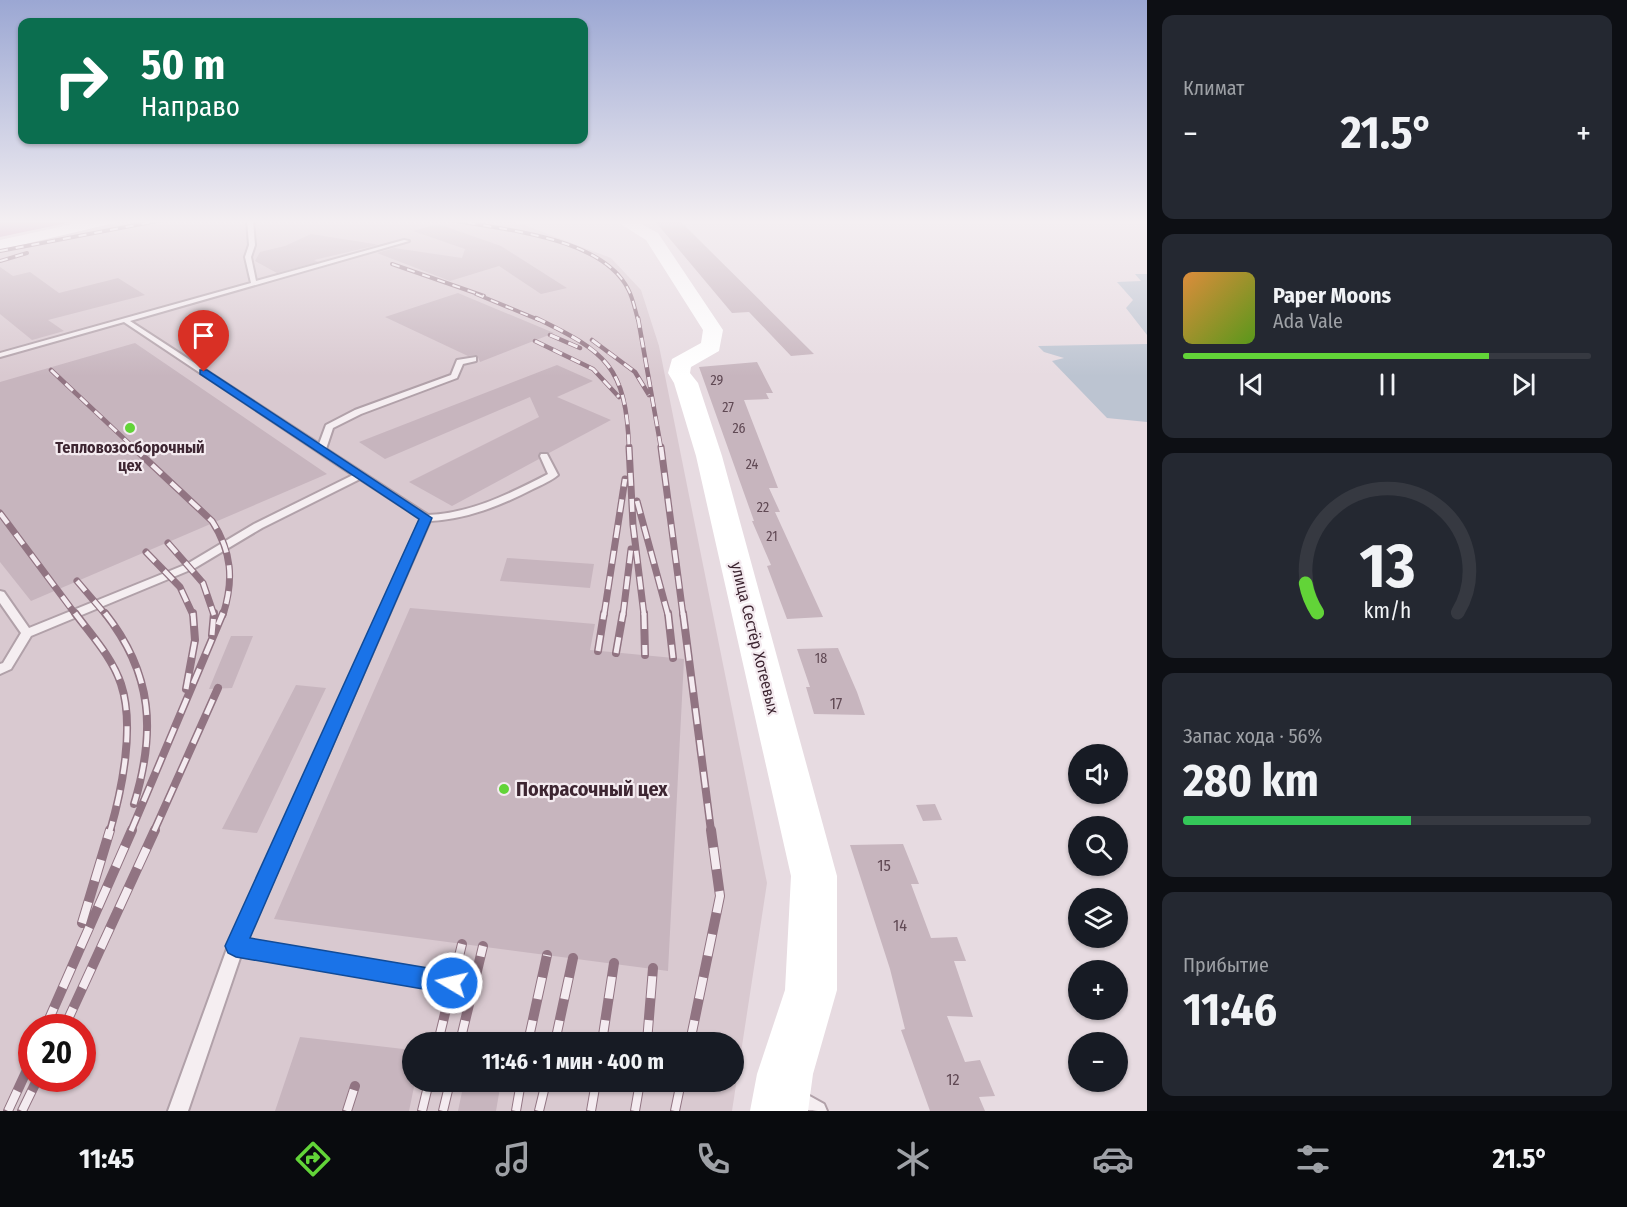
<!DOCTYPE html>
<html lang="ru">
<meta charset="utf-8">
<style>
:root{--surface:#171b24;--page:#242831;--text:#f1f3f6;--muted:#9ea1a6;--line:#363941;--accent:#62d438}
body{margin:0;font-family:"Fira Sans Condensed",sans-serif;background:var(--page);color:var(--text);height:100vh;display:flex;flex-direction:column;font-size:22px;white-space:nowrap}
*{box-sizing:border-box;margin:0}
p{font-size:20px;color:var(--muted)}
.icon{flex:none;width:33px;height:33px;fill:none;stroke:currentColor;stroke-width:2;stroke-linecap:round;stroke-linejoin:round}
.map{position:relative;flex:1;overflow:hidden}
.details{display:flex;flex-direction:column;gap:15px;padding:15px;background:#0d0f14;width:480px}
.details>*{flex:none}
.banner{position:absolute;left:18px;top:18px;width:570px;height:126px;border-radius:12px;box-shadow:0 2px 4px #0004;background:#0b6e4f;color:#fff;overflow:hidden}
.fabs{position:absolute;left:1068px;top:744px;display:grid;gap:12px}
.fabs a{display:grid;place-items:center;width:60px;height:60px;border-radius:50%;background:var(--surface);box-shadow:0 2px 4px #0004;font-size:30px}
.speed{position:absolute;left:18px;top:1014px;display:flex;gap:12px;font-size:30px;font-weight:700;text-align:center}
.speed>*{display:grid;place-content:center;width:78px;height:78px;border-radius:50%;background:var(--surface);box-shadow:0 2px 4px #0004;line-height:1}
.speed .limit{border:9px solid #d22;background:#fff;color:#111}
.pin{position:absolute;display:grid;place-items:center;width:51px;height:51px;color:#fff;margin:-62px -26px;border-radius:50% 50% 50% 0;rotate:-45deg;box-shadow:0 0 6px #0007}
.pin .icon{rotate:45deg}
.me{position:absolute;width:66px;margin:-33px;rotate:279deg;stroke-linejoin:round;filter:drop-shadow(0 0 4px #0008)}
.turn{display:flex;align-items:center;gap:21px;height:126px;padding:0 24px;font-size:27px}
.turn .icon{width:78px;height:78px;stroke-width:2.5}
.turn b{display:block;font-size:42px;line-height:51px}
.big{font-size:45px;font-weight:700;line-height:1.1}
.details .tile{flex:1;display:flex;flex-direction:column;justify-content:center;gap:9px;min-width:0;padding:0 21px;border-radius:12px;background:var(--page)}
.details .dial{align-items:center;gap:0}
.dial svg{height:156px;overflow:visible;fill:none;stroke:var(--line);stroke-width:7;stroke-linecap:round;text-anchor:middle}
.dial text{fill:var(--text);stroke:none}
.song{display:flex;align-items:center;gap:18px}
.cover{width:72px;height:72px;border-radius:9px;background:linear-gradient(135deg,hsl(30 70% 55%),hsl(90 70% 35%))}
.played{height:6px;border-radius:3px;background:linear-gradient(90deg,var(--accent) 75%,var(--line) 75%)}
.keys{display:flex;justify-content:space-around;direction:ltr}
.heat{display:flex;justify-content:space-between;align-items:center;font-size:33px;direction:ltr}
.charge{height:9px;border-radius:4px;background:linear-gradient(90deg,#34c759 56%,var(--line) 0)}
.trip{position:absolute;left:402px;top:1032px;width:342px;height:60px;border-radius:30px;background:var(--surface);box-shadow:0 2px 4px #0004;font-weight:700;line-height:60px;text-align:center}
.dock{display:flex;height:96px;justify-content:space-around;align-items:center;background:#090b0e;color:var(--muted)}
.dock .icon{width:42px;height:42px}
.dock .active{color:var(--accent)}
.dock b{font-size:27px;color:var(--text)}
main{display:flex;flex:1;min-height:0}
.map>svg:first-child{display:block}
.built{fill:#d9c9d0;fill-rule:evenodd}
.green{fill:#bcc4d1}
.water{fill:#c994b4}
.building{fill:#c7b5be}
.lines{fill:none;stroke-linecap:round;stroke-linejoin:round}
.lane-casing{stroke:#b1a1a9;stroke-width:4}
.lane{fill:#f5eef1;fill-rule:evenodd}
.secondary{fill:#fff;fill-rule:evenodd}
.rail-far4-casing{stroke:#917482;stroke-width:4}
.rail-far3-casing{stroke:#917482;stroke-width:4.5}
.rail-far2-casing{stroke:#917482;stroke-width:7}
.rail-far1-casing{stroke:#917482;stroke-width:8}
.rail-casing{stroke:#917482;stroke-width:10}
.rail-far4{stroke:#f4ebf0;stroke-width:2;stroke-dasharray:8;stroke-linecap:butt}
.rail-far3{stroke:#f4ebf0;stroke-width:3;stroke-dasharray:10;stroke-linecap:butt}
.rail-far2{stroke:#f4ebf0;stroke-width:4.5;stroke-dasharray:13;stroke-linecap:butt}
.rail-far1{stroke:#f4ebf0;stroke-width:5;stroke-dasharray:16;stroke-linecap:butt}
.rail{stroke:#f4ebf0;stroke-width:8;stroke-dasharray:22;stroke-linecap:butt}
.route{fill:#1a73e8;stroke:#114b97;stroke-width:1.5}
.poi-dot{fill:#62d438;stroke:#f4ebf0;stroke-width:2}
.labels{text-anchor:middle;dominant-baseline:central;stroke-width:4.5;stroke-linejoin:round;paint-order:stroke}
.number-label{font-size:14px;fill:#604954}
.poi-label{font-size:16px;font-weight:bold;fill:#3d2531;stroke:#f4ebf0}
.street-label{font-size:16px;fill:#3d2531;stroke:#f4ebf0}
.near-number-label{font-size:16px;fill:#604954}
.near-poi-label{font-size:20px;font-weight:bold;fill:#3d2531;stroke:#f4ebf0;text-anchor:start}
</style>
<main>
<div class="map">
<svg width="1147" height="1111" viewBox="0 0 1147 1111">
<rect width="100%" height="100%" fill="#e7dbe1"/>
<path class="built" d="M116,220H511L611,258L641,290L659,346L767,883L732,1111H0V248L81,231ZM32,1028H82V1078H32ZM412,1042H734V1082H412Z"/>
<path class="green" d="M1135,274H1147V335L1126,308L1133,300L1117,282L1141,281Z
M1147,344V422L1107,418L1052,361L1064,358L1044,352L1038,346Z"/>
<path class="water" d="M0,220H81L0,237Z"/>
<path class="building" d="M654,220H679L814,354L791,356L749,312L732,313Z
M438,224L501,246L567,288L541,294L499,266L450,281L377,253L394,248L462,258L465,249L413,231Z
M311,234L374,244L378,245L314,260L318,262L277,273L255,261L260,252L285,246Z
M0,267L13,276L30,272L59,293L118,278L145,295L48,320L64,331L32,340L0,314Z
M458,293L554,333L480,362L477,355L468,356L385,317Z
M135,343L327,474L31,601L0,562V382Z
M757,362L773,393H766L769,399L744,400L778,488H769L780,512H775L823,617L787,619L767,566L771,565L752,521H754L699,367Z
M557,365L593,381L557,397L611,420L549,453L541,452L539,459L452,506L409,482L539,417L530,397L385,459L359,442Z
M507,558L594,564L590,588L500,581Z
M410,608L595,624L590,650L684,659L668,971L274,919Z
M231,636H253L232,688L209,689Z
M838,648L857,692L865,715L814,714L806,687H810L797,649Z
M296,685L326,688L257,833L222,829Z
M935,804L942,820L923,821L916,805Z
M903,844L919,884H911L931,938L957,937L966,961H954L973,1017L947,1016L965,1062L980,1060L995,1096L979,1097L985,1111H930L901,1030L905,1029L890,969L850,845Z
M300,1037L412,1050V1082H415L409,1111H275Z
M464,1082H501L496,1111H458Z"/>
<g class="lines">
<defs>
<path id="lane" d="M247,220H253L255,245L251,257L256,281L404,240L409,241L130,321L319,444L326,425L355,410L451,375L457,360L476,357V361L463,364L457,378L361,414L333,428L326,449L428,515C472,513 509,494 548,474L540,456L541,454H547L558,475C551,481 541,485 533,489C500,506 467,519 430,521L247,940L452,975L458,977L461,983L458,989L452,991L241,955L188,1111H168L228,946L421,519L360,479L262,528L195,568L31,636L11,669L0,674V664L3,663L21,633L0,603V591L4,592L29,628L187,564L254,524L353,475L124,322L0,357V353L251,283L245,257L249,245Z
M797,1089L824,1104L827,1111C812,1111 794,1111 787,1099L790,1092Z"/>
</defs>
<use href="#lane" class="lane-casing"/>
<use href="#lane" class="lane"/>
<path class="secondary" d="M91,220H116L114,223L0,250V240Z
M614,220H634L658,233L723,330L719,351L691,367L690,373L698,383L722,456L837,876V990L813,1074L808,1111H750L757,1074L785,990L791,876L696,456L674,383L668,373L672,359L701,343L703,330L646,240Z"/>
<defs>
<path id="rail-far4" d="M452,220C503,230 602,237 628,289C633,298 635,310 638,320
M0,251L162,220
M0,261L27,253
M392,264L484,296
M476,294L539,320"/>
<path id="rail-far3" d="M536,318C606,352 626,366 629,448
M638,318L661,448
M550,335L580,348
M592,340L635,372L649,395
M535,341L593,369L619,397
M51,370L134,448"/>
<path id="rail-far2" d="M133,447L212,521C232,552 234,580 223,615
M629,447L633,525L644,615
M661,447L683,615
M637,501L668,615
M0,513L76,615
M168,543L203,583L214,615
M146,552L180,587L193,615
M77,581L106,615
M604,615L625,479
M623,615L631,549"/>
<path id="rail-far1" d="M75,613C92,636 112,657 121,684C135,726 122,790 110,831
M105,613C153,674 156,732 134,804
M644,613L645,655
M668,613L673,658
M683,613L711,831
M212,635L214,613
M598,651L604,613
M616,653L623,613
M186,689L195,640L193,613
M131,831L223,613
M154,831L218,688"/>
<path id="rail" d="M82,923L110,830
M45,1028L132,830
M64,1028L155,830
M438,1042L462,944
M460,1042L483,946
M528,1042L547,955
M555,1042L573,958
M602,1042L614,963
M647,1042L653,968
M690,1042L720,896L711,830
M8,1111L32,1059
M22,1111L38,1078
M347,1111L355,1086
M422,1111L429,1082
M443,1111L450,1082
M516,1111L521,1082
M539,1111L546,1082
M591,1111L596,1082
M635,1111L640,1082
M675,1111L681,1082"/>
</defs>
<use href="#rail-far4" class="rail-far4-casing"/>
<use href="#rail-far3" class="rail-far3-casing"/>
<use href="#rail-far2" class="rail-far2-casing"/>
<use href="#rail-far1" class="rail-far1-casing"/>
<use href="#rail" class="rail-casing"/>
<use href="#rail-far4" class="rail-far4"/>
<use href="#rail-far3" class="rail-far3"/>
<use href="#rail-far2" class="rail-far2"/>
<use href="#rail-far1" class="rail-far1"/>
<use href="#rail" class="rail"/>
</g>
<linearGradient id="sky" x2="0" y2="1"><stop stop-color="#9ba7d3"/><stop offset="0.59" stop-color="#f4eff2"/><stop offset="1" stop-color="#f4eff2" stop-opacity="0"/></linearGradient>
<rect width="1147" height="376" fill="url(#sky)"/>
<path class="route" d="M200,370H207L432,518L250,938L452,972L459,975L463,983L459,990L452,994L236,957L228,953L225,946L419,519L200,374Z"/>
<g class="poi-dot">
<circle cx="130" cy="428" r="6"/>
<circle cx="504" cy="789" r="6"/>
</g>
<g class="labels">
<g class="number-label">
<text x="717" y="380">29</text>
<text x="728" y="407">27</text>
<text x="739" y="428">26</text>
<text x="752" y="464">24</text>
<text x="763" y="507">22</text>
<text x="772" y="536">21</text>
<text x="821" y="658">18</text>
</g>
<g class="poi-label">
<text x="130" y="447">Тепловозосборочный<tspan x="130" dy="18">цех</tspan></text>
</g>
<g class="street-label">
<text transform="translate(755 638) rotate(76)">улица Сестёр Хотеевых</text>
</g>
<g class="near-number-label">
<text x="836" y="703">17</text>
<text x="884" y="865">15</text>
<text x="900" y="925">14</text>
<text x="953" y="1079">12</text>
</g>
<g class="near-poi-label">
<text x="516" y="789">Покрасочный цех</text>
</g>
</g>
</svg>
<div class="fabs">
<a><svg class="icon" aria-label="sound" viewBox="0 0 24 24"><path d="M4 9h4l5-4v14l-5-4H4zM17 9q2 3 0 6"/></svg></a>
<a><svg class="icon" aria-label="search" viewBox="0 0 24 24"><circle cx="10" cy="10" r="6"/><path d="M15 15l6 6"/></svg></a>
<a><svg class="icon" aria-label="layers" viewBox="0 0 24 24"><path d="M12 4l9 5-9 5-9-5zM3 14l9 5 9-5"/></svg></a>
<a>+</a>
<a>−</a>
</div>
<div class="speed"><div class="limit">20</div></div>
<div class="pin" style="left:204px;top:372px;background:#d93025"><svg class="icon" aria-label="arrive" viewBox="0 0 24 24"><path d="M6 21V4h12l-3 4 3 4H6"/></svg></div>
<svg class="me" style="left:452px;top:983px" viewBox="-20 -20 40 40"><circle r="17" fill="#1a73e8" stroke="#fff" stroke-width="3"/><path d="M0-11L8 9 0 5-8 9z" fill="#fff"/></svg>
<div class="trip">11:46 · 1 мин · 400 m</div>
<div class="banner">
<div class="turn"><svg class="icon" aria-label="right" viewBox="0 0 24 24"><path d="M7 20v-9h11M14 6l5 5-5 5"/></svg><div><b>50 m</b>Направо</div></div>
</div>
</div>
<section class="details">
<div class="tile"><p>Климат</p>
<div class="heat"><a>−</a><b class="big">21.5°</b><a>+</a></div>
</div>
<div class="tile">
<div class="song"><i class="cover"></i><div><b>Paper Moons</b><p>Ada Vale</p></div></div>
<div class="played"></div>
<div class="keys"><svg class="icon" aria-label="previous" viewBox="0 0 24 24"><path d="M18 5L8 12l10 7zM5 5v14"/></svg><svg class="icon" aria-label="pause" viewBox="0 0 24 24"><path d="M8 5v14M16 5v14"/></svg><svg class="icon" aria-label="next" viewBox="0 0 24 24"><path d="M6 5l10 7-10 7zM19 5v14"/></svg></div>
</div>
<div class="tile dial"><svg viewBox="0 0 100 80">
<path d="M14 69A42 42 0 1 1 86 69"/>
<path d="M14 69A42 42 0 0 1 8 54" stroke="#62d438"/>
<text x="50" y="56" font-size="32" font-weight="700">13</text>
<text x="50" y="72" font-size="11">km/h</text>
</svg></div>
<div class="tile"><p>Запас хода · 56%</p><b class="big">280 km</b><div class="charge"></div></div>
<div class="tile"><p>Прибытие</p><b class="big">11:46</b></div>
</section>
</main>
<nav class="dock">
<b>11:45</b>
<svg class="icon active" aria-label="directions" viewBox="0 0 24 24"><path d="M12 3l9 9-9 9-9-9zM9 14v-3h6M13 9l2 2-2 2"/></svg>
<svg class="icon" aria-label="music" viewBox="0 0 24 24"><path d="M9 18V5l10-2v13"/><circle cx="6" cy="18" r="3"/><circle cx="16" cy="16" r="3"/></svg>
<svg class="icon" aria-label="phone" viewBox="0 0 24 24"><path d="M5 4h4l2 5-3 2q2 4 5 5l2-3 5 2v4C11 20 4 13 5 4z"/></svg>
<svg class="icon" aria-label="climate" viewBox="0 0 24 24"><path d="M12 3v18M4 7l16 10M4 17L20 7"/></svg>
<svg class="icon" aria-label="car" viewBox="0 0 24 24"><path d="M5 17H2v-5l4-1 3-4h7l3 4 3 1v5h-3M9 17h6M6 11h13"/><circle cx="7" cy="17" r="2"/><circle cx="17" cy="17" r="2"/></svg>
<svg class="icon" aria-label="filters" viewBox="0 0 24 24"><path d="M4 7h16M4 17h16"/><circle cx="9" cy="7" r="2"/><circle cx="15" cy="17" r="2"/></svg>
<b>21.5°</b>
</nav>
